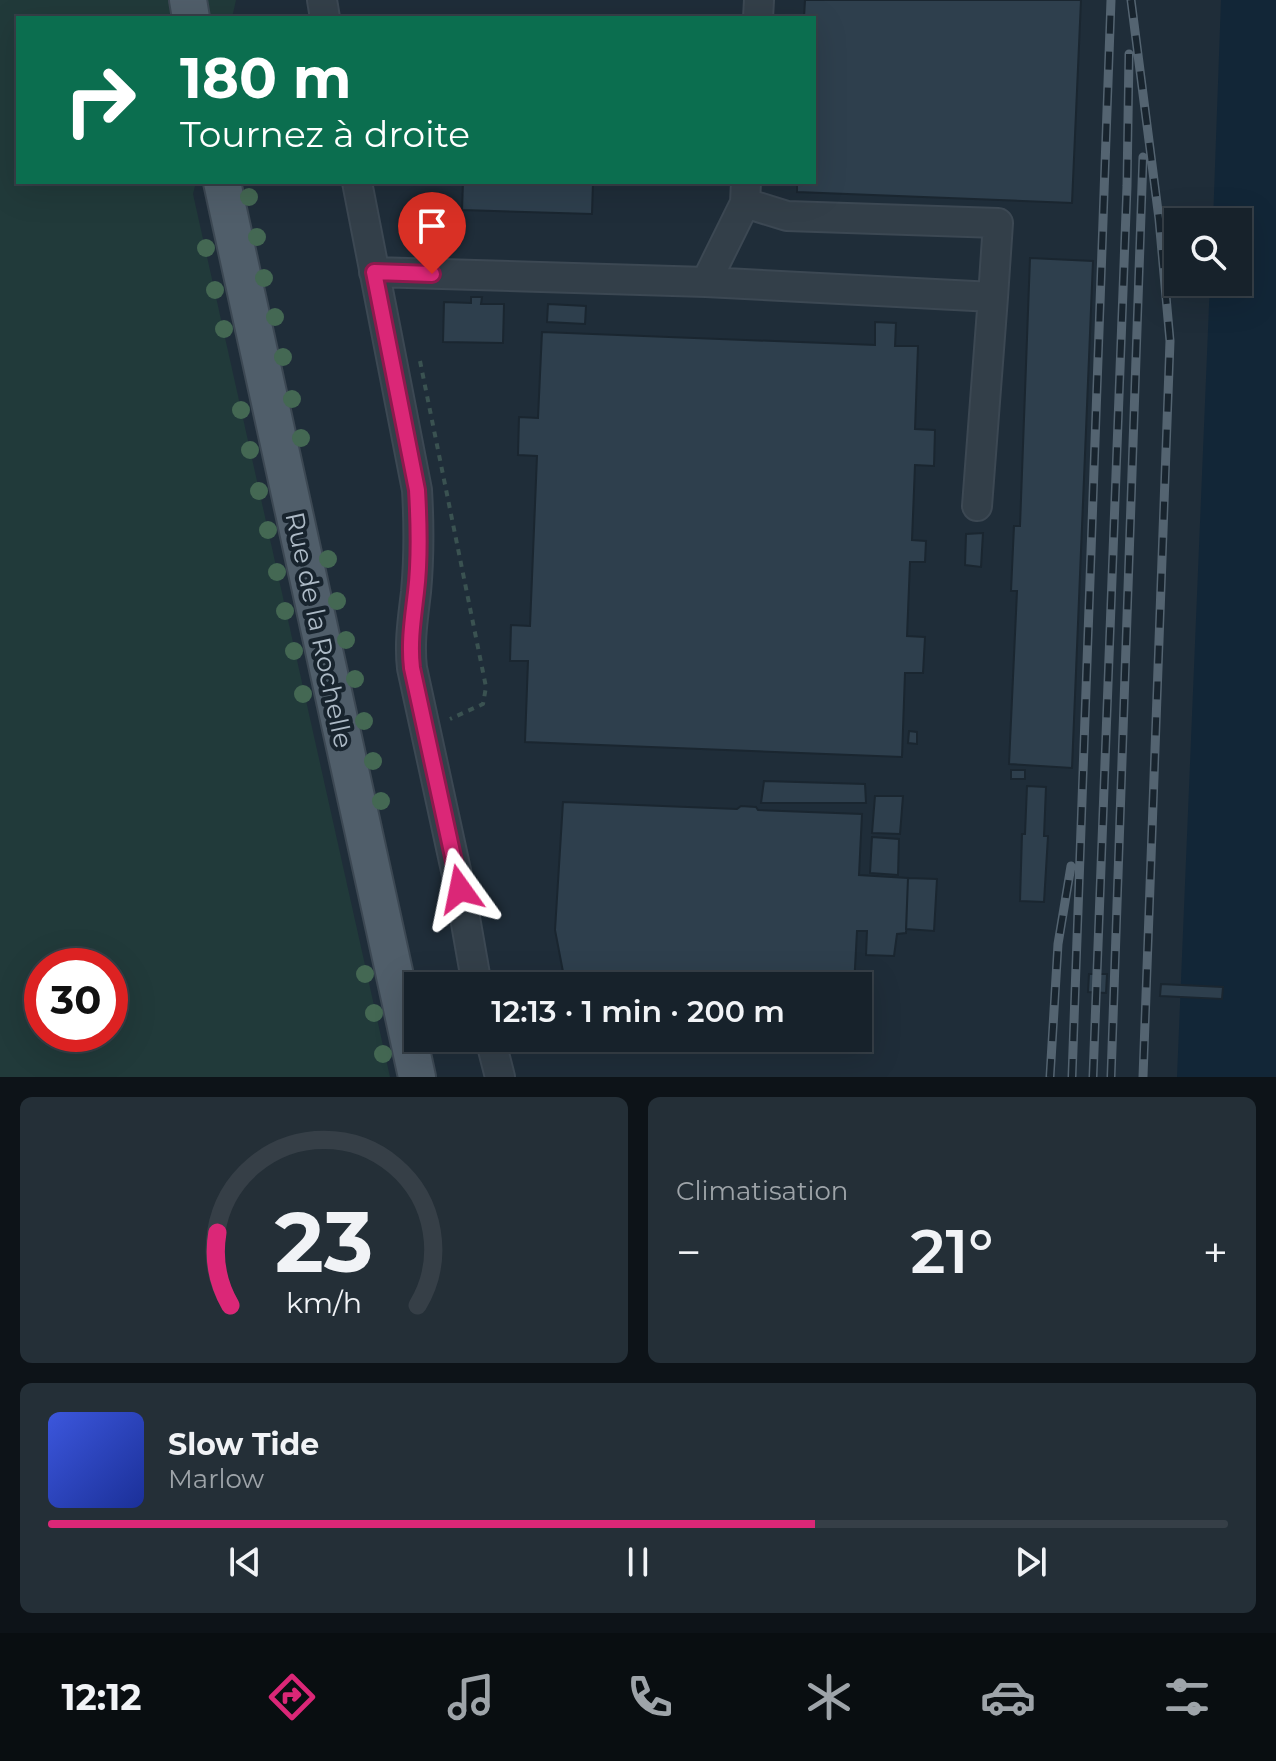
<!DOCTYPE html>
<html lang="fr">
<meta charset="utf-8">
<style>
:root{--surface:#17222b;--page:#242f37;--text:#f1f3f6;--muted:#9ea4a9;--line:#363f47;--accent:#db2777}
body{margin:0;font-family:Montserrat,sans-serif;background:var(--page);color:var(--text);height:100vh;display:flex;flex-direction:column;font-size:30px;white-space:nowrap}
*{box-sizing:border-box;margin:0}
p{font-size:26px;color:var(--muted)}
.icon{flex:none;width:44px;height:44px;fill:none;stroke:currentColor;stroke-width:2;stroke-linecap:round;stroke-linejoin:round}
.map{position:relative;height:1077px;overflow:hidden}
.panel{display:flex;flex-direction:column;gap:20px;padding:20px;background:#0d1318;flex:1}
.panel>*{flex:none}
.guide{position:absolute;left:16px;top:16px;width:800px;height:168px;border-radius:0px;box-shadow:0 8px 32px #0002,0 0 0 2px var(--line);background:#0b6e4f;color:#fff;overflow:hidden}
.tools{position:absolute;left:1164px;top:208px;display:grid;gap:16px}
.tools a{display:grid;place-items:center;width:88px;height:88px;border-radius:0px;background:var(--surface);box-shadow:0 8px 32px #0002,0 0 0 2px var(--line);font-size:40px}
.speed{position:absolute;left:24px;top:948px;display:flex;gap:16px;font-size:40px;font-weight:700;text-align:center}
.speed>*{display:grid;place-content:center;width:104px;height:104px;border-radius:50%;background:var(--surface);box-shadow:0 8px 32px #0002,0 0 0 2px var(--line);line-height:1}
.speed .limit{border:12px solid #d22;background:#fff;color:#111}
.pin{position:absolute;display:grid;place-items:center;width:68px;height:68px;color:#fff;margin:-82px -34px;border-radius:50% 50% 50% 0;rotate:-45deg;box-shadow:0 0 8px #0007}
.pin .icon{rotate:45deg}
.me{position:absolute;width:88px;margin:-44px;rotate:348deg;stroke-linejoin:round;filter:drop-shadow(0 0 6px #0008)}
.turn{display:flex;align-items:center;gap:28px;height:168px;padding:0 32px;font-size:36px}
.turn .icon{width:104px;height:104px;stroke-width:2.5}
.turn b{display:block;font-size:56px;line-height:68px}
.big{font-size:60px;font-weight:600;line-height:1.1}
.panel .card{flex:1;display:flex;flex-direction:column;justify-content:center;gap:12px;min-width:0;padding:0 28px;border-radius:12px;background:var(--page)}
.panel .dial{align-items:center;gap:0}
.dial svg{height:208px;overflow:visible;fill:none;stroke:var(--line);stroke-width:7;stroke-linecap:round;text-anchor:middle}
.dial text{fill:var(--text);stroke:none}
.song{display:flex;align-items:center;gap:24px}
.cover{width:96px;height:96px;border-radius:12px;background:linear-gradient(135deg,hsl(230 70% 55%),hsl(230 70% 35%))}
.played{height:8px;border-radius:4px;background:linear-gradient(90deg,var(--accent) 65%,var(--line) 65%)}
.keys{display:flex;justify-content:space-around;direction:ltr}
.heat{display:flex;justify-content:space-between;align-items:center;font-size:44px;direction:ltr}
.panel .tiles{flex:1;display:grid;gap:20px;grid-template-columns:1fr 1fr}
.card:last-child{grid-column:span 2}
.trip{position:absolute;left:404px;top:972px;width:468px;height:80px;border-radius:0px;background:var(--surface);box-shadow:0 8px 32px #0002,0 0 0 2px var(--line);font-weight:600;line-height:80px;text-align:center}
.tab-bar{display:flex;height:128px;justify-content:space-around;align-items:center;background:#090e11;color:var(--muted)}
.tab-bar .icon{width:56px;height:56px}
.tab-bar .active{color:var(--accent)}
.tab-bar b{font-size:36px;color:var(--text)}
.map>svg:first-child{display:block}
.green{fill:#213a3a;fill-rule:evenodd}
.water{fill:#122637}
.building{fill:#2e3f4d;stroke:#1a2630;stroke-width:2}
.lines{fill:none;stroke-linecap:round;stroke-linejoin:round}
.minor-casing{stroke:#3c4853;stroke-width:32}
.major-casing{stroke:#3c4853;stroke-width:40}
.path{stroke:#3a5251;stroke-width:4;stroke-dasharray:6 6;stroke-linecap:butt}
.minor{stroke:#333f49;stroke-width:28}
.major{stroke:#505e6a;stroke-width:36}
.rail-casing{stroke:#546471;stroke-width:9}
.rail{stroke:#18242e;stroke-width:6;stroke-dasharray:18;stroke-linecap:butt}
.tree{fill:#446853}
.route-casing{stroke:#8e194d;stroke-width:20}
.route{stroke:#db2777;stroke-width:14}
.labels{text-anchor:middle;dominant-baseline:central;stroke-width:8;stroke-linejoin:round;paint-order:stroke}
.street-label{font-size:26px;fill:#adbac6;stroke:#18242e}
</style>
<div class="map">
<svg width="1276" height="1077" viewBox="0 0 1276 1077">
<rect width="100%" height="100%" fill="#1f2d39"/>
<path class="green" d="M0,0H236L232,18H18V182H196L193,194L390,1077H0ZM42,966H110V1034H42Z"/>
<path class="water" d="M1221,0H1276V1077H1177L1210,282H1238V222H1213Z"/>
<path class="building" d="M805,0H1081L1072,203L797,192V182H814V18H804Z
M463,182H593L592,214L462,210Z
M1030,258L1093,261L1072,768L1009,764L1017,591H1011L1014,526H1020Z
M471,297H482L481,304H504L503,343L443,342L444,302L471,303Z
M548,304L586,306L585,324L547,322Z
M875,322L896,323L895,346H918L915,429L935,430L934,466L915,465L912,540L926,541L925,562H910L907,636L925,637L923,673H905L902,757L525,742L528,661H510L511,625L530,626L537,456L518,455L519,417L538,418L542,332L875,345Z
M983,533L981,567L965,565L966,534Z
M909,731L917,732V744L908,743Z
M1011,770H1025V779H1011Z
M764,781L865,784L866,803H761Z
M1027,786L1046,787L1044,836H1048L1044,902L1020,901L1022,834H1025Z
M875,796H903L900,834L872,833Z
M563,802L737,809L741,806L756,807L758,810L862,814L859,875L908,878L906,933L897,934L894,956L866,955L867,931H857L854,986H731L564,977L555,930Z
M872,837L899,839L898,875L870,873Z
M908,878L937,879L934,931L906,929Z
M1089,974H1107L1106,993L1088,992Z
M1161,984L1223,987L1222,999L1160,996Z"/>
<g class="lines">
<defs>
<path id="minor" d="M322,0L325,18
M758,18L759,0
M357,182L417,490C419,524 419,559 416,592C413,618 409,642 412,668L460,889L477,986
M745,203L787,216L998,223L993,297
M374,272L706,282L993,297L977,506
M706,282L745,203L746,182
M490,1038L500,1077"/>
<path id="major" d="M188,0L191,18
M222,182L417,1077"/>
</defs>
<use href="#minor" class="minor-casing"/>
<use href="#major" class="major-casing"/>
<path class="path" d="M420,361L486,687L483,704L450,719"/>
<use href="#minor" class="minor"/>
<use href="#major" class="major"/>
<defs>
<path id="rail" d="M1131,0L1159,219L1170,341L1143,1077
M1050,1077L1058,944L1071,866
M1072,1077L1111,0
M1093,1077L1127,186L1129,54
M1111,1077L1143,157"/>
</defs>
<use href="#rail" class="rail-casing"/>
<use href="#rail" class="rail"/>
</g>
<g class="tree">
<circle cx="249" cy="197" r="9"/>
<circle cx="257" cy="237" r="9"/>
<circle cx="206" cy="248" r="9"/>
<circle cx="264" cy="278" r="9"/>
<circle cx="215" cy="290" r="9"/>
<circle cx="275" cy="317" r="9"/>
<circle cx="224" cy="329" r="9"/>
<circle cx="283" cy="357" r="9"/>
<circle cx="292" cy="399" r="9"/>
<circle cx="241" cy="410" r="9"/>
<circle cx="301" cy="438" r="9"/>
<circle cx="250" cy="450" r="9"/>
<circle cx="259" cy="491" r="9"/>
<circle cx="268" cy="530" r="9"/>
<circle cx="328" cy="559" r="9"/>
<circle cx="277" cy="572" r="9"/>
<circle cx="337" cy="601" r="9"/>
<circle cx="285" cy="611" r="9"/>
<circle cx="346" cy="640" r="9"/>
<circle cx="294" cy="651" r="9"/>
<circle cx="355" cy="679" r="9"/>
<circle cx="303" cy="694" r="9"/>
<circle cx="364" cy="721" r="9"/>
<circle cx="373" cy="761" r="9"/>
<circle cx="381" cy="801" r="9"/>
<circle cx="365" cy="974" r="9"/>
<circle cx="374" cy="1013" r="9"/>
<circle cx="383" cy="1054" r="9"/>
</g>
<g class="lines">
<defs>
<path id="route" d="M432,274L374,272L417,490C419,524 420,559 416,592C413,618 409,642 412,668L460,889"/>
</defs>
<use href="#route" class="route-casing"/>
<use href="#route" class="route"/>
</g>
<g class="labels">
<g class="street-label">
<text transform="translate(319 630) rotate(78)">Rue de la Rochelle</text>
</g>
</g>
</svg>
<div class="tools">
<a><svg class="icon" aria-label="search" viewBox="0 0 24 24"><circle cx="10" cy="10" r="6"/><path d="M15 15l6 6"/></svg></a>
</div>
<div class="speed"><div class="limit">30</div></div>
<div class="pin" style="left:432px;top:274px;background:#d93025"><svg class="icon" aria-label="arrive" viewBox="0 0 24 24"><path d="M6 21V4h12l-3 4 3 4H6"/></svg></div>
<svg class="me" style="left:460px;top:889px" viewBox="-20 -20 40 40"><path d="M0-17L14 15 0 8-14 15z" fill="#db2777" stroke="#fff" stroke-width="4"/></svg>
<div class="trip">12:13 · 1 min · 200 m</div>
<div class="guide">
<div class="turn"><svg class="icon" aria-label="right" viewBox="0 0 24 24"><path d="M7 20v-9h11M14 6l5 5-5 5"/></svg><div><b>180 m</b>Tournez à droite</div></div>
</div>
</div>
<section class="panel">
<div class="tiles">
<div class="card dial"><svg viewBox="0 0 100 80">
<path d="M14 69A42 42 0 1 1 86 69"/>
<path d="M14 69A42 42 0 0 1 9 41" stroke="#db2777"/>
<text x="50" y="56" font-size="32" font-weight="700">23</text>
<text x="50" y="72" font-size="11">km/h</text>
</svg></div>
<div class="card"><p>Climatisation</p>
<div class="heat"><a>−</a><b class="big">21°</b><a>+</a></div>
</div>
<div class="card">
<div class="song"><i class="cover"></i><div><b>Slow Tide</b><p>Marlow</p></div></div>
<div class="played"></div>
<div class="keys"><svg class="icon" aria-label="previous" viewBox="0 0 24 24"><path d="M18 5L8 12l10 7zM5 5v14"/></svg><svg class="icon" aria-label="pause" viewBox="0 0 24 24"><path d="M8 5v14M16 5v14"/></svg><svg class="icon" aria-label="next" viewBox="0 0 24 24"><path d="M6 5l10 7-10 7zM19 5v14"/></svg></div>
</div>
</div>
</section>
<nav class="tab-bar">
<b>12:12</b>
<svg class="icon active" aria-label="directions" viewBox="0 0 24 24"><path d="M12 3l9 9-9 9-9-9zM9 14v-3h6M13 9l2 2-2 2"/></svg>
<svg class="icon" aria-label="music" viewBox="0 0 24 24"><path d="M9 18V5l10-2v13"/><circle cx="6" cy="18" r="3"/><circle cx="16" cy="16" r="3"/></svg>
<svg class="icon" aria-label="phone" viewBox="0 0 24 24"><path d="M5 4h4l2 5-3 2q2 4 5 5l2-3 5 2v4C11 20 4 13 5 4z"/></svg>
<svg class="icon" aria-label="climate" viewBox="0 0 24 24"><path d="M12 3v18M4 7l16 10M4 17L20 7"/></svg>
<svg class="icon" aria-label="car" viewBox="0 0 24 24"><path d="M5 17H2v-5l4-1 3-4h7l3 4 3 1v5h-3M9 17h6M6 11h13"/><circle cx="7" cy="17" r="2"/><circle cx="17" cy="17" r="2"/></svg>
<svg class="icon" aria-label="filters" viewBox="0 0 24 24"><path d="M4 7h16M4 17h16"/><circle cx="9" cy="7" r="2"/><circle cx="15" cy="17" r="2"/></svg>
</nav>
